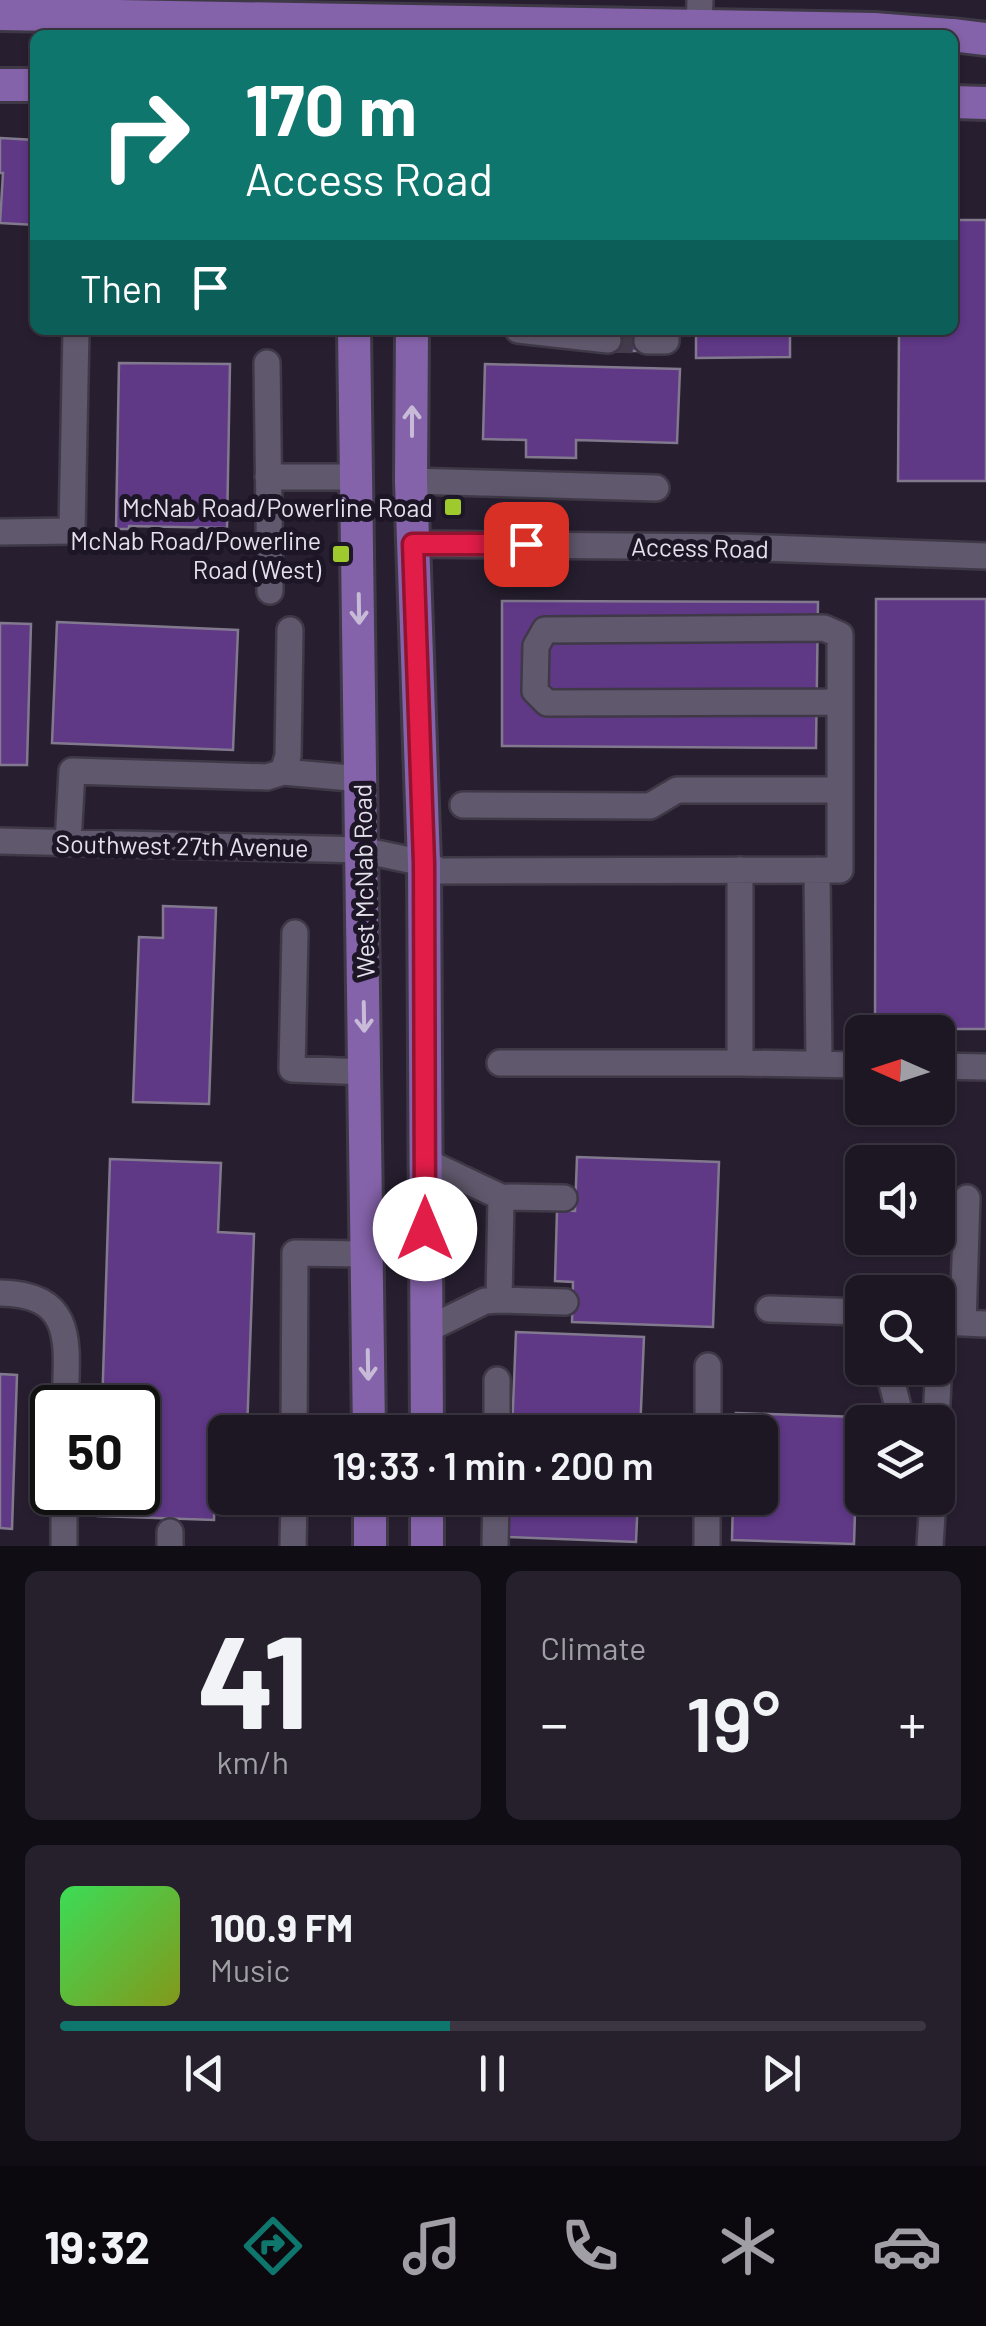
<!DOCTYPE html>
<meta charset="utf-8">
<style>
:root{--surface:#1d1724;--page:#25202c;--text:#f1f3f6;--muted:#a09fa6;--line:#3b3641;--accent:#0f766e}
body{margin:0;font-family:Barlow,sans-serif;background:var(--page);color:var(--text);height:100vh;display:flex;flex-direction:column;font-size:38px;white-space:nowrap}
*{box-sizing:border-box;margin:0}
p{font-size:32px;color:var(--muted)}
.icon{flex:none;width:55px;height:55px;fill:none;stroke:currentColor;stroke-width:2;stroke-linecap:round;stroke-linejoin:round}
.map{position:relative;height:1546px;overflow:hidden}
.details{display:flex;flex-direction:column;gap:25px;padding:25px;background:#100d14;flex:1}
.details>*{flex:none}
.top-card{position:absolute;left:30px;top:30px;width:928px;height:305px;border-radius:15px;box-shadow:0 2px 8px #0004,0 0 0 2px var(--line);background:#0f766e;color:#fff;overflow:hidden}
.needle{width:65px;rotate:273deg}
.tools{position:absolute;left:845px;top:1015px;display:grid;gap:20px}
.tools a{display:grid;place-items:center;width:110px;height:110px;border-radius:15px;background:var(--surface);box-shadow:0 2px 8px #0004,0 0 0 2px var(--line);font-size:50px}
.speed{position:absolute;left:30px;top:1385px;display:flex;gap:20px;font-size:50px;font-weight:700;text-align:center}
.speed>*{display:grid;place-content:center;width:130px;height:130px;border-radius:50%;background:var(--surface);box-shadow:0 2px 8px #0004,0 0 0 2px var(--line);line-height:1}
.speed .limit{border:5px solid #111;border-radius:15px;background:#fff;color:#111}
.pin{position:absolute;display:grid;place-items:center;width:85px;height:85px;color:#fff;margin:-42px;border-radius:20px;box-shadow:0 5px 15px #0006}
.me{position:absolute;width:110px;margin:-55px;rotate:0deg;stroke-linejoin:round;filter:drop-shadow(0 0 8px #0008)}
.turn{display:flex;align-items:center;gap:35px;height:210px;padding:0 50px;font-size:45px}
.turn .icon{width:130px;height:130px;stroke-width:2.5}
.turn b{display:block;font-size:70px;line-height:85px}
.then{display:flex;align-items:center;height:95px;padding:0 50px;background:#0003;gap:20px;font-size:38px}
.big{font-size:75px;font-weight:600;line-height:1.1}
.details .card{flex:1;display:flex;flex-direction:column;justify-content:center;gap:15px;min-width:0;padding:0 35px;border-radius:15px;background:var(--page)}
.details .dial{align-items:center;gap:0}
.dial b{font-size:130px;line-height:1}
.song{display:flex;align-items:center;gap:30px}
.cover{width:120px;height:120px;border-radius:15px;background:linear-gradient(135deg,hsl(130 70% 55%),hsl(70 70% 35%))}
.played{height:10px;border-radius:5px;background:linear-gradient(90deg,var(--accent) 45%,var(--line) 45%)}
.keys{display:flex;justify-content:space-around;direction:ltr}
.heat{display:flex;justify-content:space-between;align-items:center;font-size:55px;direction:ltr}
.details .tiles{flex:1;display:grid;gap:25px;grid-template-columns:1fr 1fr}
.card:last-child{grid-column:span 2}
.trip{position:absolute;left:208px;top:1415px;width:570px;height:100px;border-radius:15px;background:var(--surface);box-shadow:0 2px 8px #0004,0 0 0 2px var(--line);font-weight:600;line-height:100px;text-align:center}
.tab-bar{display:flex;height:160px;justify-content:space-around;align-items:center;background:#0c090e;color:var(--muted)}
.tab-bar .icon{width:70px;height:70px}
.tab-bar .current{color:var(--accent)}
.tab-bar b{font-size:45px;color:var(--text)}
.map>svg:first-child{display:block}
.building{fill:#5f3886;stroke:#82798e;stroke-width:2.5}
.lines{fill:none;stroke-linecap:round;stroke-linejoin:round}
.minor-tunnel{stroke:#443c4c;stroke-width:25;stroke-dasharray:25 12;stroke-linecap:butt}
.minor-casing{stroke:#3f3947;stroke-width:30}
.major-casing{stroke:#3f3947;stroke-width:38}
.minor{stroke:#60586c;stroke-width:25}
.major{stroke:#8563aa;stroke-width:32}
.oneway{stroke:#c8bbd8}
.route-casing{stroke:#92132f;stroke-width:25}
.route{stroke:#e11d48;stroke-width:18}
.poi-dot{fill:#9fca2e;stroke:#1d1626;stroke-width:4}
.labels{text-anchor:middle;dominant-baseline:central;stroke-width:10;stroke-linejoin:round;paint-order:stroke}
.poi-label{font-size:25px;fill:#e5e1ec;stroke:#1d1626;text-anchor:end}
.street-label{font-size:25px;fill:#e5e1ec;stroke:#1d1626}
</style>
<div class="map">
<svg width="986" height="1546" viewBox="0 0 986 1546">
<rect width="100%" height="100%" fill="#271f30"/>
<path class="building" d="M0,138L35,140V225L0,223L3,173H0Z
M952,220H986V481H898L899,330H952Z
M608,330H647V351H608Z
M696,330H790V357L696,358Z
M119,363L230,364L227,528L129,526V529H116Z
M485,364L680,369L677,443L576,440V458L526,457V440L483,439Z
M876,599H986V1029H875Z
M502,601L818,602L816,748L502,746Z
M57,622L238,630L233,750L52,743Z
M0,623L31,624L27,765H0Z
M163,906L216,908L209,1104L133,1102L139,937L163,938Z
M577,1157L719,1162L713,1327L572,1322L573,1282L555,1281L557,1210L575,1211Z
M110,1159L221,1163L218,1232L254,1234L247,1432H225V1476H215L214,1520L98,1516L99,1492H138V1408H102Z
M516,1332L644,1337L640,1432H512Z
M0,1374L17,1375L12,1529L0,1528Z
M736,1413L858,1417L854,1544L732,1540L733,1498H760V1432H736Z
M509,1498H638L636,1542L508,1537Z"/>
<g class="lines">
<path class="minor-tunnel" d="M608,340L647,341"/>
<defs>
<path id="minor" d="M699,26L700,0
M518,330L608,340
M647,341H666V330
M267,363L270,591
M268,477H355
M411,481L656,488
M0,532L72,531L76,330
M413,544L738,547L986,556
M283,772L288,756L290,630
M463,805L650,806L677,790H840
M0,841L362,850L424,863L440,871L840,870V635L824,628L545,630L536,646L535,691L547,703L840,702
M68,843L72,771L267,777L283,772L362,779
M740,870V1063L862,1065
M817,870L819,1064
M295,933L292,1069L365,1072
M500,1063H740
M938,1066L986,1067
M425,1161L501,1197L499,1300L485,1301L426,1330
M501,1197L564,1198
M0,1293C79,1294 66,1348 65,1408
M499,1300L565,1302
M769,1309L862,1312
M963,1323L967,1198
M888,1368L902,1422
M936,1422L941,1322L986,1324
M294,1432L295,1253L367,1254
M497,1432V1380
M708,1432V1366
M170,1532V1546
M64,1546V1492
M293,1546L294,1498
M495,1546L496,1498
M707,1546V1498
M930,1546L933,1498"/>
<path id="major" d="M0,14L874,29L950,35
M952,35L986,39
M0,85H35
M952,102L986,103
M354,330L369,1432
M412,330L411,481L424,863L427,1432
M370,1498V1546
M427,1498V1546"/>
</defs>
<use href="#minor" class="minor-casing"/>
<use href="#major" class="major-casing"/>
<use href="#minor" class="minor"/>
<use href="#major" class="major"/>
</g>
<defs><path id="oneway-shaft" d="M-6 0H5M1.5-3L5.5 0L1.5 3" fill="none" stroke-width="1.6" stroke-linecap="round" stroke-linejoin="round" transform="scale(2.5)"/></defs>
<g class="oneway">
<use href="#oneway-shaft" transform="translate(412 421) rotate(-90)"/>
<use href="#oneway-shaft" transform="translate(359 609) rotate(89)"/>
<use href="#oneway-shaft" transform="translate(364 1017) rotate(89)"/>
<use href="#oneway-shaft" transform="translate(368 1365) rotate(89)"/>
</g>
<g class="lines">
<defs>
<path id="route" d="M425,1229L424,863L413,544H526"/>
</defs>
<use href="#route" class="route-casing"/>
<use href="#route" class="route"/>
</g>
<g class="poi-dot">
<rect x="443" y="497" width="20" height="20" rx="5"/>
<rect x="331" y="544" width="20" height="20" rx="5"/>
</g>
<g class="labels">
<g class="poi-label">
<text x="433" y="507">McNab Road/Powerline Road</text>
<text x="321" y="540">McNab Road/Powerline<tspan x="321" dy="29">Road (West)</tspan></text>
</g>
<g class="street-label">
<text transform="translate(700 547) rotate(1)">Access Road</text>
<text transform="translate(182 845) rotate(1)">Southwest 27th Avenue</text>
<text transform="translate(363 881) rotate(-91)">West McNab Road</text>
</g>
</g>
</svg>
<div class="tools">
<a><svg class="needle" viewBox="-14 -14 28 28"><path d="M0-13l5 13h-10z" fill="#e53935"/><path d="M0 13l5-13h-10z" fill="#a09fa6"/></svg></a>
<a><svg class="icon" aria-label="sound" viewBox="0 0 24 24"><path d="M4 9h4l5-4v14l-5-4H4zM17 9q2 3 0 6"/></svg></a>
<a><svg class="icon" aria-label="search" viewBox="0 0 24 24"><circle cx="10" cy="10" r="6"/><path d="M15 15l6 6"/></svg></a>
<a><svg class="icon" aria-label="layers" viewBox="0 0 24 24"><path d="M12 4l9 5-9 5-9-5zM3 14l9 5 9-5"/></svg></a>
</div>
<div class="speed"><div class="limit">50</div></div>
<div class="pin" style="left:526px;top:544px;background:#d93025"><svg class="icon" aria-label="arrive" viewBox="0 0 24 24"><path d="M6 21V4h12l-3 4 3 4H6"/></svg></div>
<svg class="me" style="left:425px;top:1229px" viewBox="-20 -20 40 40"><circle r="19" fill="#fff"/><path d="M0-13L10 11 0 6-10 11z" fill="#e11d48"/></svg>
<div class="trip">19:33 · 1 min · 200 m</div>
<div class="top-card">
<div class="turn"><svg class="icon" aria-label="right" viewBox="0 0 24 24"><path d="M7 20v-9h11M14 6l5 5-5 5"/></svg><div><b>170 m</b>Access Road</div></div>
<div class="then">Then<svg class="icon" aria-label="arrive" viewBox="0 0 24 24"><path d="M6 21V4h12l-3 4 3 4H6"/></svg></div>
</div>
</div>
<section class="details">
<div class="tiles">
<div class="card dial"><b>41</b><p>km/h</p></div>
<div class="card"><p>Climate</p>
<div class="heat"><a>−</a><b class="big">19°</b><a>+</a></div>
</div>
<div class="card">
<div class="song"><i class="cover"></i><div><b>100.9 FM</b><p>Music</p></div></div>
<div class="played"></div>
<div class="keys"><svg class="icon" aria-label="previous" viewBox="0 0 24 24"><path d="M18 5L8 12l10 7zM5 5v14"/></svg><svg class="icon" aria-label="pause" viewBox="0 0 24 24"><path d="M8 5v14M16 5v14"/></svg><svg class="icon" aria-label="next" viewBox="0 0 24 24"><path d="M6 5l10 7-10 7zM19 5v14"/></svg></div>
</div>
</div>
</section>
<nav class="tab-bar">
<b>19:32</b>
<svg class="icon current" aria-label="directions" viewBox="0 0 24 24"><path d="M12 3l9 9-9 9-9-9zM9 14v-3h6M13 9l2 2-2 2"/></svg>
<svg class="icon" aria-label="music" viewBox="0 0 24 24"><path d="M9 18V5l10-2v13"/><circle cx="6" cy="18" r="3"/><circle cx="16" cy="16" r="3"/></svg>
<svg class="icon" aria-label="phone" viewBox="0 0 24 24"><path d="M5 4h4l2 5-3 2q2 4 5 5l2-3 5 2v4C11 20 4 13 5 4z"/></svg>
<svg class="icon" aria-label="climate" viewBox="0 0 24 24"><path d="M12 3v18M4 7l16 10M4 17L20 7"/></svg>
<svg class="icon" aria-label="car" viewBox="0 0 24 24"><path d="M5 17H2v-5l4-1 3-4h7l3 4 3 1v5h-3M9 17h6M6 11h13"/><circle cx="7" cy="17" r="2"/><circle cx="17" cy="17" r="2"/></svg>
</nav>
